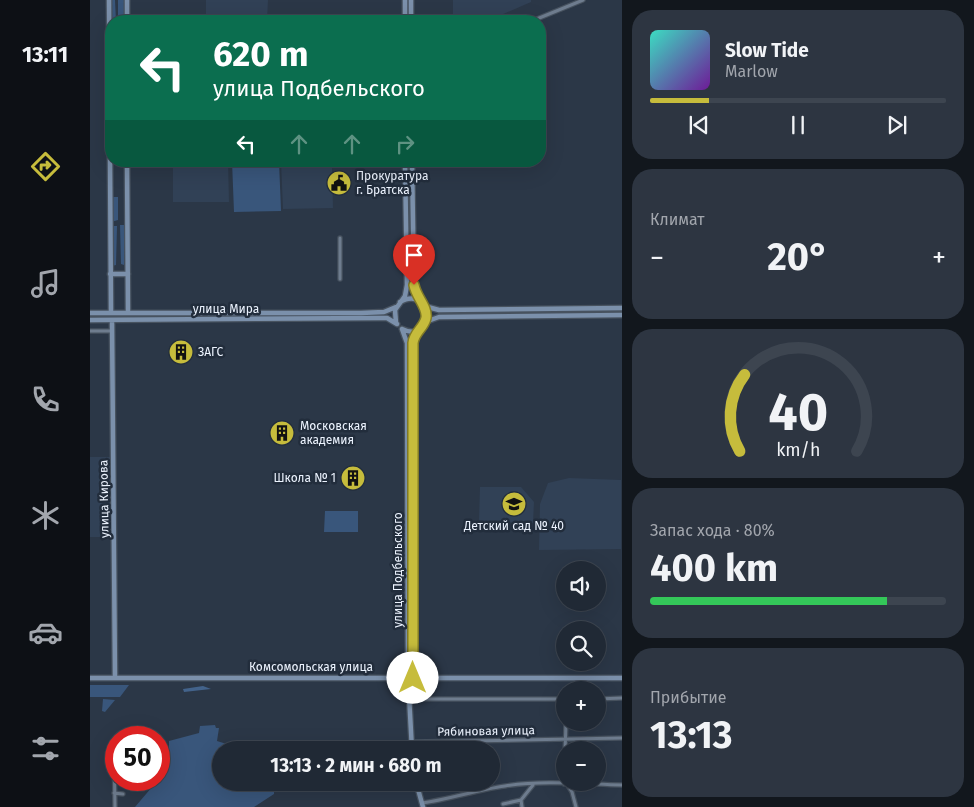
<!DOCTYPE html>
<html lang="ru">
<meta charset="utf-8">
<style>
:root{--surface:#202935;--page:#2d3541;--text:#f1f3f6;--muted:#a2a6ad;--line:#3d4550;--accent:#c6bc3c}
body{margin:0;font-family:"Fira Sans",sans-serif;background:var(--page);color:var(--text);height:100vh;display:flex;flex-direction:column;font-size:19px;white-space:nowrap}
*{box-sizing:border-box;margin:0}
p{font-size:16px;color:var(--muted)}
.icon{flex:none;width:28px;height:28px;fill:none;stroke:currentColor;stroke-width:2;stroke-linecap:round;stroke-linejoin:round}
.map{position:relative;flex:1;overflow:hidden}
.panel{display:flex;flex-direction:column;gap:10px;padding:10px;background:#12171d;width:352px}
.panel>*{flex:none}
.banner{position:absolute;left:15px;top:15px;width:441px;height:152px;border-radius:20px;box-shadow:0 5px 20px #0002,0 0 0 1px var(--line);background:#0b6e4f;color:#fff;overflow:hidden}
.buttons{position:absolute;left:466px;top:561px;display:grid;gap:10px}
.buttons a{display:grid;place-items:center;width:50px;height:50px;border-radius:50%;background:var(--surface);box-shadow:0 5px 20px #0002,0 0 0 1px var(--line);font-size:25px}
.speed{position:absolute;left:15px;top:726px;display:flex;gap:10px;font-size:25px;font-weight:700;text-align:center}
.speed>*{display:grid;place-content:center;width:65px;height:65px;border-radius:50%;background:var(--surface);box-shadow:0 5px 20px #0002,0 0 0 1px var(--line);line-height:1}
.speed .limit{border:8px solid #d22;background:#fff;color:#111}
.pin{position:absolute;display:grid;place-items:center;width:42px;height:42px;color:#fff;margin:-51px -21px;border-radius:50% 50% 50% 0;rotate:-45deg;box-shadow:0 0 5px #0007}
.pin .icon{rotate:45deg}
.me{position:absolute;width:55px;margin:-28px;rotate:0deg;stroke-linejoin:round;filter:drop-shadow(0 0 4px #0008)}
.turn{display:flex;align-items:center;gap:18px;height:105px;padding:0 25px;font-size:22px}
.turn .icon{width:65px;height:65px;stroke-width:2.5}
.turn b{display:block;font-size:35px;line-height:42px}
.lanes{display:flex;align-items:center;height:48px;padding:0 25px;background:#0003;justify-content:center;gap:25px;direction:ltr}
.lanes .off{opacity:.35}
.big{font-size:38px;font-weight:700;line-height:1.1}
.panel .card{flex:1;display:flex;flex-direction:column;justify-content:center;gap:8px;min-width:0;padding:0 18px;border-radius:20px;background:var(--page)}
.panel .dial{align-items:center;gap:0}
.dial svg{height:130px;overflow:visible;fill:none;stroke:var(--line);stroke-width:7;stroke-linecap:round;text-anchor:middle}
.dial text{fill:var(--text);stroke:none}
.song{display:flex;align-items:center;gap:15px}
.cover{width:60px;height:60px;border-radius:8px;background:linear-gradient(135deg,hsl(170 70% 55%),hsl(280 70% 35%))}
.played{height:5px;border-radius:2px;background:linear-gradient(90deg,var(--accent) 20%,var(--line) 20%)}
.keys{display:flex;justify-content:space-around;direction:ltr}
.heat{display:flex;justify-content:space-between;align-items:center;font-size:28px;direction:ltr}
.charge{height:8px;border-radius:4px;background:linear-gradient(90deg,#34c759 80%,var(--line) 0)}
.trip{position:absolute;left:122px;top:741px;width:288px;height:50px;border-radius:25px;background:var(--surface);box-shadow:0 5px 20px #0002,0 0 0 1px var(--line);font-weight:700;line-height:50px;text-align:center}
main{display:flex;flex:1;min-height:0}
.menu{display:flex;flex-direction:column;width:90px;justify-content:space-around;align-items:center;background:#0d1015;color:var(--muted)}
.menu .icon{width:35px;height:35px}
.menu .active{color:var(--accent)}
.menu b{font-size:22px;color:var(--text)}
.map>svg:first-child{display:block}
.built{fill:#314156}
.green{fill:#39567b}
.forest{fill:#43638b}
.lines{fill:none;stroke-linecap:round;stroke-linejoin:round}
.street-casing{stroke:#47525f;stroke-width:5.5}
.secondary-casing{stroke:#47525f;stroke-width:7}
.street{stroke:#6e7c8e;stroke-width:3}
.secondary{stroke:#7b90ab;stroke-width:4.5}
.route-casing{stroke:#817a27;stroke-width:12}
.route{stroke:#c6bc3c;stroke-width:9}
.labels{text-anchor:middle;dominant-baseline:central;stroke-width:5;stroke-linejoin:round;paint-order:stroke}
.poi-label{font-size:12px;fill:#ecf3fe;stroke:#222d3c;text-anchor:start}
.street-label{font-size:12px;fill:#ecf3fe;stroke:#222d3c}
</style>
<main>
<nav class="menu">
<b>13:11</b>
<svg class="icon active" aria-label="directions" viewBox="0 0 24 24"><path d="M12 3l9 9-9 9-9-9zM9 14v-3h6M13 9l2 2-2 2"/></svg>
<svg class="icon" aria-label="music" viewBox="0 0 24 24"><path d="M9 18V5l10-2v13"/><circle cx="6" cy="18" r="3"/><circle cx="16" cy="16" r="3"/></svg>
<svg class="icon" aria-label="phone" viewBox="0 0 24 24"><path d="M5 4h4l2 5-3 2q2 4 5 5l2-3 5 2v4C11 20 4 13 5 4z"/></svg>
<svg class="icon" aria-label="climate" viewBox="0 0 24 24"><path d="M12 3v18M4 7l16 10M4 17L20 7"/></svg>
<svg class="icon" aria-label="car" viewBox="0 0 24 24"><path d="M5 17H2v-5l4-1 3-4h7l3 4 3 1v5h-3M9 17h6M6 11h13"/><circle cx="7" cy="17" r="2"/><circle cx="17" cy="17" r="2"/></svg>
<svg class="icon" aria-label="filters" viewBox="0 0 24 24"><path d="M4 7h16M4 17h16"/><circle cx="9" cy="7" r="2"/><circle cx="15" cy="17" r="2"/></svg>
</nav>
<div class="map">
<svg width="532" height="807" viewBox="0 0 532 807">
<rect width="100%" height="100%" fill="#2b3747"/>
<path class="built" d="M116,0H178L177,21H116Z
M363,0H441V2L397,21H363Z
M83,161H138L139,202H83Z
M191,161H234L242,168L243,208L193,209Z
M0,457H21L20,537H0Z
M479,478L531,480V549L449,550L450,504L458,483Z
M390,487H431L444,502L443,523L389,522Z"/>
<path class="green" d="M21,0H25L26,21H22Z
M28,0H34V21H28Z
M142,161H189L191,211L144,212Z
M21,197H28V220L21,222Z
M30,225H34V265L31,264Z
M21,226H27L26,265L22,266Z
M235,511H268V532H234Z
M0,685H39L30,697H0Z
M13,699L25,700L15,712L12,711Z
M125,725L126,728H129L127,741L143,746L184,744V750H131V782L184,783V794L164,807H45L79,767V741L109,733L110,726Z"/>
<path class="forest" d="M113,686L121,689L94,692L93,689Z"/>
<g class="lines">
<defs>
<path id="street" d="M442,21L493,0
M250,238V279
M0,331H22
M320,699H475
M508,699L532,698
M322,742L532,738
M24,748L25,807
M474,784L476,722
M477,784L482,792L486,807
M24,793L33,794
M332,803C360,799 387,790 415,786C453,780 493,784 532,785
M413,804L431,800
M432,807L431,800L443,785"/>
<path id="secondary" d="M19,0L21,313
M37,0V21
M315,0V21
M321,0V21
M37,161L38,313
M322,161L324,285L329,300
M20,274H38
M310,302C343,284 345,345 312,329
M334,306L349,310L532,308
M0,313H271L294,312L306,307
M0,320L289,318H297L307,324
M22,320L25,678
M335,322L349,317L532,315
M306,323L305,310L315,296L317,285L315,161
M312,329L317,343L318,677L322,750
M0,678H532
M320,688L323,677V343L329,328
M326,782L333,807"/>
</defs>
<use href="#street" class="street-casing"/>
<use href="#secondary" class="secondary-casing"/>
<use href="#street" class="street"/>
<use href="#secondary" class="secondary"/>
</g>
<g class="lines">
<defs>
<path id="route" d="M323,678V343C324,332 334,328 336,318C338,307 326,297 324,285"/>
</defs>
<use href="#route" class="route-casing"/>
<use href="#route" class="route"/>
</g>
<defs>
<symbol id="civic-disc" viewBox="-11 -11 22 22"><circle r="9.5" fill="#c6bc3c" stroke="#222d3c"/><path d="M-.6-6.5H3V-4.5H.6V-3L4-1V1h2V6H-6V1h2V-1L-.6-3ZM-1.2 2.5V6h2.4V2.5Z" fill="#111"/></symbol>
<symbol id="building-disc" viewBox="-11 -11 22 22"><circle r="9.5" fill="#c6bc3c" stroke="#222d3c"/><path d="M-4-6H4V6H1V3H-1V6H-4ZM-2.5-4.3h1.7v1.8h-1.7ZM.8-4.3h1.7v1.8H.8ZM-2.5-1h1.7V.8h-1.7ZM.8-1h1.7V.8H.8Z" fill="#111"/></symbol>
<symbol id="school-disc" viewBox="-11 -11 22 22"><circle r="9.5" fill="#c6bc3c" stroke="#222d3c"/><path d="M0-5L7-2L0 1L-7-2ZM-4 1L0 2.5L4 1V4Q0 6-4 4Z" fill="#111"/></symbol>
</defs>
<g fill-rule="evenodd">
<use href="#civic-disc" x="235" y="169" width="28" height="28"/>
<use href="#building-disc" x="77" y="338" width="28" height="28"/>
<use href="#building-disc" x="178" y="419" width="28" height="28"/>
<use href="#building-disc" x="249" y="464" width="28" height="28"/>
<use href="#school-disc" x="410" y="490" width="28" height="28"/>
</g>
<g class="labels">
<g class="poi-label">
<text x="266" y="176">Прокуратура<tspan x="266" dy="14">г. Братска</tspan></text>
<text x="108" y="352">ЗАГС</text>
<text x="210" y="426">Московская<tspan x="210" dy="14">академия</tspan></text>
<text x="246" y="478" text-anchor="end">Школа № 1</text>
<text x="424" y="526" text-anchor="middle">Детский сад № 40</text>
</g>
<g class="street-label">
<text x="136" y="309">улица Мира</text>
<text transform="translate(14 499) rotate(-91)">улица Кирова</text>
<text transform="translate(308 570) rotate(-90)">улица Подбельского</text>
<text x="221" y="667">Комсомольская улица</text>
<text transform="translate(396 731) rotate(-1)">Рябиновая улица</text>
</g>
</g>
</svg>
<div class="buttons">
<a><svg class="icon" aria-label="sound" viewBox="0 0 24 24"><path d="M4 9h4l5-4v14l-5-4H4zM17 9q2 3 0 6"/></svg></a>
<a><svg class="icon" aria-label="search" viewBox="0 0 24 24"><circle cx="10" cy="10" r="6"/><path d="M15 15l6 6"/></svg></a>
<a>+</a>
<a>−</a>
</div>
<div class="speed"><div class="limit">50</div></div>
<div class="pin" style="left:324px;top:285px;background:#d93025"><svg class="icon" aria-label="arrive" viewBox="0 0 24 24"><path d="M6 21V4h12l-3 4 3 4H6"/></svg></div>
<svg class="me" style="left:323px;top:678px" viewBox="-20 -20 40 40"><circle r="19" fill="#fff"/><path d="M0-13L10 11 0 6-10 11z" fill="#c6bc3c"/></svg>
<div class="trip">13:13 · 2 мин · 680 m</div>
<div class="banner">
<div class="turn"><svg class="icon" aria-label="left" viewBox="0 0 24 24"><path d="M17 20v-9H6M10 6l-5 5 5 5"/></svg><div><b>620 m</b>улица Подбельского</div></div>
<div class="lanes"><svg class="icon" aria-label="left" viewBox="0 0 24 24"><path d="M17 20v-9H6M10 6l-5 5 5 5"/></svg><svg class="icon off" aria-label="ahead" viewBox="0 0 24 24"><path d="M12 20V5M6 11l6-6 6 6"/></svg><svg class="icon off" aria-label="ahead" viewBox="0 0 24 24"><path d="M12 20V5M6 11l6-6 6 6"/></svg><svg class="icon off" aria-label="right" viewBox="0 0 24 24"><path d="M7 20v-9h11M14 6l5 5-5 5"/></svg></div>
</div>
</div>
<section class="panel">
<div class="card">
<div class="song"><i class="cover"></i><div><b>Slow Tide</b><p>Marlow</p></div></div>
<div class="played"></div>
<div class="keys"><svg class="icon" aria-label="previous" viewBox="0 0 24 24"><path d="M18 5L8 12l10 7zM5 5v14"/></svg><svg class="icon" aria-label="pause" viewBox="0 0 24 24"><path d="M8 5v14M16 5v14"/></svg><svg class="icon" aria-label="next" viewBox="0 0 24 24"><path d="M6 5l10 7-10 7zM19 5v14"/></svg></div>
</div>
<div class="card"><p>Климат</p>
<div class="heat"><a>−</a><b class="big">20°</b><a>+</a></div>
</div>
<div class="card dial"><svg viewBox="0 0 100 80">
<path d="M14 69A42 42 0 1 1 86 69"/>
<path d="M14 69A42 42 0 0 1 17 22" stroke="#c6bc3c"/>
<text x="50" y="56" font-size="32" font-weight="700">40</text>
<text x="50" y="72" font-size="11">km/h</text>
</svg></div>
<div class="card"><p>Запас хода · 80%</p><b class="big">400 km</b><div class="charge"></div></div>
<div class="card"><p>Прибытие</p><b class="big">13:13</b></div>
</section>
</main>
